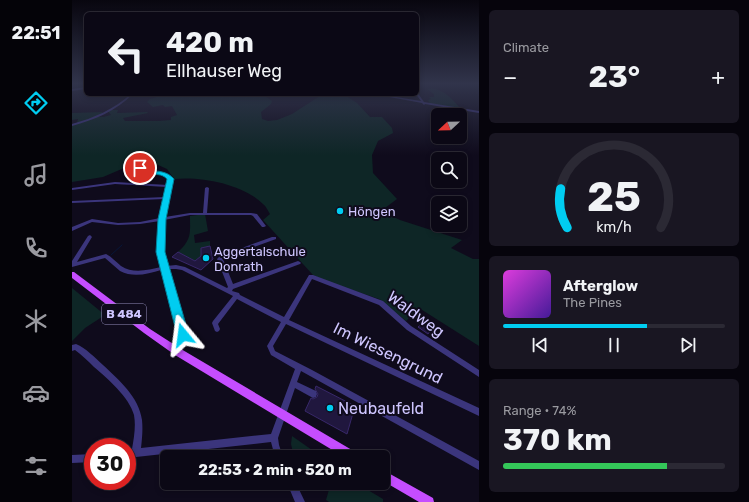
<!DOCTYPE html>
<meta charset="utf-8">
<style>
:root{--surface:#0b0815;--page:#191622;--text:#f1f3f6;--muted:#9a9aa0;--line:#2b2934;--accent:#00cdf1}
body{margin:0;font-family:Rubik,sans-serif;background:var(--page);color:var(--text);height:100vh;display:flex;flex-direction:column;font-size:15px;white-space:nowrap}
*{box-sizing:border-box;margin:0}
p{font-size:13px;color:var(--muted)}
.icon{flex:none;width:22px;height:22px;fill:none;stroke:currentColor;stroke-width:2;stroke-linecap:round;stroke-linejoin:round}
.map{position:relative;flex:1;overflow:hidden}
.drawer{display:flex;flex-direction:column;gap:10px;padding:10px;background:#06040c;width:270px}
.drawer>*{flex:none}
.top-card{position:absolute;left:12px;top:12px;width:335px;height:84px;border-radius:6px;box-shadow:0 2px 6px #0003,0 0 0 1px var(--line);background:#0b0815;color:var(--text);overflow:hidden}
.needle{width:26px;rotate:248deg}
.tools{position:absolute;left:359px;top:108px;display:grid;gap:8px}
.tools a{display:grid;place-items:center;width:36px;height:36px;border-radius:6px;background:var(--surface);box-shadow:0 2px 6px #0003,0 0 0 1px var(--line);font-size:20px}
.speed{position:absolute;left:12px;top:438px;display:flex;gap:8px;font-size:20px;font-weight:700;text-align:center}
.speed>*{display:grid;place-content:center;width:52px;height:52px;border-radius:50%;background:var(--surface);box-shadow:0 2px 6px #0003,0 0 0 1px var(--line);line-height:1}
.speed .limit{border:6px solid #d22;background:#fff;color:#111}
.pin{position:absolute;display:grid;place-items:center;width:34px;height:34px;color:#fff;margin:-17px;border:2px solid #fff;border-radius:50%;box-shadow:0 1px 4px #0007}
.me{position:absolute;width:44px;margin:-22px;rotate:344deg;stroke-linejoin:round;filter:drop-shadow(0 0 3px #0008)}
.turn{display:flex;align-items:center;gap:14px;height:84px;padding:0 16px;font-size:18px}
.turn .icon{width:52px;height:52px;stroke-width:2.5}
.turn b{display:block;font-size:28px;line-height:34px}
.big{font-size:30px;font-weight:700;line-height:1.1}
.drawer .tile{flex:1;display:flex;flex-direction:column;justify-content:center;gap:6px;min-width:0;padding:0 14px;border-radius:6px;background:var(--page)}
.drawer .dial{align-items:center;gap:0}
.dial svg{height:104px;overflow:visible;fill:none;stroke:var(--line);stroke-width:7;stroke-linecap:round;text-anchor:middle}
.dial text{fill:var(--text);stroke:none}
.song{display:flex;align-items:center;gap:12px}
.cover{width:48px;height:48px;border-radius:6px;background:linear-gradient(135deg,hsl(300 70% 55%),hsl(260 70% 35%))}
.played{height:4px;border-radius:2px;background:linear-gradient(90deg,var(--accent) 65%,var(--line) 65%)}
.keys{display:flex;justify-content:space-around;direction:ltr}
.heat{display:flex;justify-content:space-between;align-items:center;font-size:22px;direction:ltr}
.charge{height:6px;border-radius:3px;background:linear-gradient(90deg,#34c759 74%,var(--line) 0)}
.trip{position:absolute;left:88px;top:450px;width:230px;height:40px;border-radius:6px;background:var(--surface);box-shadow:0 2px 6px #0003,0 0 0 1px var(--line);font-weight:700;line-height:40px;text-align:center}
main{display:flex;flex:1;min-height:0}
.tab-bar{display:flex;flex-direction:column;width:72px;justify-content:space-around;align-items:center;background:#040308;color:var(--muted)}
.tab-bar .icon{width:28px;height:28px}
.tab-bar .active{color:var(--accent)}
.tab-bar b{font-size:18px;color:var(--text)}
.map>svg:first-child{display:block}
.green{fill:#0e2626}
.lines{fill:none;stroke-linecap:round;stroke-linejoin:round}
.stream{stroke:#081739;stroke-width:1}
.building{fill:#20173e;stroke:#38286a}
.minor{fill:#3b357c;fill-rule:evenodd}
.major{fill:#c54dff;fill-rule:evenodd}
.route{fill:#00cdf1;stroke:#00859d}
.poi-dot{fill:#00cdf1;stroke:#0f0b1c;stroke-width:1.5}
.labels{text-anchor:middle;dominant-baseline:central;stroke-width:4;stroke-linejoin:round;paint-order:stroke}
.shield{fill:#0f0b1c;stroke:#958ebb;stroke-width:1}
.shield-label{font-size:12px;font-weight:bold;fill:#cfc6ff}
.poi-label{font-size:13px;fill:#cfc6ff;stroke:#0f0b1c;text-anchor:start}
.near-street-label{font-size:16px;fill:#cfc6ff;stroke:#0f0b1c}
.near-poi-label{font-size:16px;fill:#cfc6ff;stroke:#0f0b1c;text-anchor:start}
</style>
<main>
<nav class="tab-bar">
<b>22:51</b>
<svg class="icon active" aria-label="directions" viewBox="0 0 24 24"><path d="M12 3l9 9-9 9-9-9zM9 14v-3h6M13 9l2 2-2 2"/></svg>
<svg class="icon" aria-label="music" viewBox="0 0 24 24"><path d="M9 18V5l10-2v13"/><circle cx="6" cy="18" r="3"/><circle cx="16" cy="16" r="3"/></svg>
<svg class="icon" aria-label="phone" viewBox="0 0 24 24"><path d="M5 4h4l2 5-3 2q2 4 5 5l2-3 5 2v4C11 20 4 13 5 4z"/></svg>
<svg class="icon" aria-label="climate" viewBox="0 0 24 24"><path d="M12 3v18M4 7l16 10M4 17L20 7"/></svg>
<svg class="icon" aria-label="car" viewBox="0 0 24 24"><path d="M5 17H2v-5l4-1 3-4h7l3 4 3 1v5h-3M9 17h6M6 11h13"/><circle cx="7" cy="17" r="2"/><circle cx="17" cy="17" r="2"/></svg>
<svg class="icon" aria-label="filters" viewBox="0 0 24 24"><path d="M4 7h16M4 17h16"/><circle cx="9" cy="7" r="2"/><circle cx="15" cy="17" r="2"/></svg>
</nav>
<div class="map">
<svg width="407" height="502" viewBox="0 0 407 502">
<rect width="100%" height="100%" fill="#0f0b1c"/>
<path class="green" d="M358,88C372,89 379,98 388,108L358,104L356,100L359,99L357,97H362V94L355,89H359Z
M95,94C112,94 129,95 146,95C163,96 185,88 200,101L199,104L189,112L190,119L196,121L205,120L220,114L251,94H271L285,103L298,117H310L320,128L321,133L306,141L300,155L301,173L325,199L309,211L328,220L390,240L379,248L401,259H407V346L347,308L334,321L307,299L251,280L241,275L191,220L198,214C196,211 194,206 191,204C171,184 129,176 102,179L95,169L73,159L31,177L0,182V124L5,123L6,119L0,120V113L31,112L25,116L31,117L39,115L36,111L39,110H46L45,113L75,112L76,113L51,118L53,121H87L99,120V117L105,115L100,106L93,107L91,105L81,107L75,102L78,99Z
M133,214L136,231L122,235L123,243L138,241V246L129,253V256L123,261L106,252C120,239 118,233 118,216Z
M0,288L33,315L13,328L0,341Z
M220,436L250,457H222L219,444Z
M259,483H284L311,499V502H257L254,500Z"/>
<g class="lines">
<path class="stream" d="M88,170L86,171L97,175L101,181
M99,188L101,183
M39,255L50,245"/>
</g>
<path class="building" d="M138,246L141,259L129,270L100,257L106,252L123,261L129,256V248Z
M351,322L361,327L356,334L346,327Z
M244,386L283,406L275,434L233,411L239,398L241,399L245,397L246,394L243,389Z"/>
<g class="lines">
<path class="minor" d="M14,87V89L0,91V89Z
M345,92L352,102L407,111V113L353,104L352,105L350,103L301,94H306L349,101L344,94Z
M59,94H61C44,111 22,120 0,126V124C22,118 42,109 59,94Z
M67,167C70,168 73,169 76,170C85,172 94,173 101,179L93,217L118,213H131L133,188L135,187L137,188L135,213H179L185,214L194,226L192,227H190L181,216L179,215H118L92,220L91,252L94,266L104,265L113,267L155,288L156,287L145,259L148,256L200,237H204V239L152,258L151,259L161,284L226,261L228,262L229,263L228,264L161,289L160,291L167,293L168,295L212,317L237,275H241L311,301L339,326L407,370V377L335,330L307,305L240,279L217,320L407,408V416L214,324L201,346L203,351L240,370L407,461V470L229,371L225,382L244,391L245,394L244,397L241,398L223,388L206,438L207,445L211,457H203L199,442L55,458V450L60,449C62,438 64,426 62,415C57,397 36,379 22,367C16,361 10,355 3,350L0,351V345L4,344C14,348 23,358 31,365C47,380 67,397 70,420C71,430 70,439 69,448L199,434L223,369L199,355L195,346L209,322L165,299L146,324L148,329L147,331L145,332L143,331L140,323L141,321L161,296L110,270L104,269H95L115,339L108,354L106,355L104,354L103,352L109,339L89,270C76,274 61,278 48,271C43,267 38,262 33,258L0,267V261L16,236L18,235L20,237L5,262L34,254C40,257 44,262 49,266C61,274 76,270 89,267L85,252L88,221L68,224L46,225L20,222L0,231V227L20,219L46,223L68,222L88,218L92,199L0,203V201L93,197L95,187L43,184L0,190V188L43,182L96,185L97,179C88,173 77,173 67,169Z
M21,454V462L0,463V455Z
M215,483H224L233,502H223Z"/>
<path class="major" d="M0,272H2L78,329L109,349L285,453L286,457H272L103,355L72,333L0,278Z
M311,470L361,498L362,502H347L311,481Z"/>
</g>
<linearGradient id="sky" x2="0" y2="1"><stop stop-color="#08060f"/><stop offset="0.54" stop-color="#31344b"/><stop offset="1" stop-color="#31344b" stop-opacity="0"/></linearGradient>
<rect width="407" height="155" fill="url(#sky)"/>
<path class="route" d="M68,166C71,167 75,170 78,170C88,172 95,171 102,179L94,219L93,252L117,335L115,339L111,340L107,339L105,335L84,252L86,219L95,179C89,173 84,175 76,174C72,174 69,171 66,170V167Z"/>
<g class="poi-dot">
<circle cx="268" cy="211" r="4"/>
<circle cx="134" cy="258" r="4"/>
<circle cx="258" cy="408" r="4"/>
</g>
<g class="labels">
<rect class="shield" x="30" y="304" width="44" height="20" rx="3"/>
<g class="shield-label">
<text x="52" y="314">B 484</text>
</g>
<g class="poi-label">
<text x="276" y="211">Höngen</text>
<text x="142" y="251">Aggertalschule<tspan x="142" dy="15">Donrath</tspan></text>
</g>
<g class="near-street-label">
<text transform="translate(344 314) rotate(36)">Waldweg</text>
<text transform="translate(316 353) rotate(26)">Im Wiesengrund</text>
</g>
<g class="near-poi-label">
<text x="266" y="408">Neubaufeld</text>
</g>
</g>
</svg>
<div class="tools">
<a><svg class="needle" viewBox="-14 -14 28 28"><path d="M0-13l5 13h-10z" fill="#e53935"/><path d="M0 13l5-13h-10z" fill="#9a9aa0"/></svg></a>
<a><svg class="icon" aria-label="search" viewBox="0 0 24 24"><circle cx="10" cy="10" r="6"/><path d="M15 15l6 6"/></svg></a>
<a><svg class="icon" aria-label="layers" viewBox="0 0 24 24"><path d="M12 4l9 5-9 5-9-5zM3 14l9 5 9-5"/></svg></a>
</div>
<div class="speed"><div class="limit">30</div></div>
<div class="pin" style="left:68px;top:168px;background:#d93025"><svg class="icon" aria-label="arrive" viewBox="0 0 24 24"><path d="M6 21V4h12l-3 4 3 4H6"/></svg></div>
<svg class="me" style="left:111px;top:335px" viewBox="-20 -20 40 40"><path d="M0-17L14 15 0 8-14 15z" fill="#00cdf1" stroke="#fff" stroke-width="4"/></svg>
<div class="trip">22:53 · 2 min · 520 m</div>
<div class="top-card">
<div class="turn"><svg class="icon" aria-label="left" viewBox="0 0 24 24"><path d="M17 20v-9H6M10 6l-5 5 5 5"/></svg><div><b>420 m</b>Ellhauser Weg</div></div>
</div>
</div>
<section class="drawer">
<div class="tile"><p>Climate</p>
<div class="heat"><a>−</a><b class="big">23°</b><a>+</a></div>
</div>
<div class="tile dial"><svg viewBox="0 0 100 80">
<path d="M14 69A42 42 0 1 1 86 69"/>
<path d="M14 69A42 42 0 0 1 9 39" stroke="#00cdf1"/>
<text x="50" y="56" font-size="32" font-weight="700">25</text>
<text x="50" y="72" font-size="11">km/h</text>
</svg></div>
<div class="tile">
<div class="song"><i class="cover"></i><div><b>Afterglow</b><p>The Pines</p></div></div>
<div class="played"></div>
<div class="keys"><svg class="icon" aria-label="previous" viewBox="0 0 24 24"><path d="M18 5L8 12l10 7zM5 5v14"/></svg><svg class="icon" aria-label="pause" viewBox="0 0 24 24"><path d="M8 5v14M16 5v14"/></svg><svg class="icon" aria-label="next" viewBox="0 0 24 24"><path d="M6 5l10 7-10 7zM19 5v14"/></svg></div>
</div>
<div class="tile"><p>Range · 74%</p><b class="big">370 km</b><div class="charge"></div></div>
</section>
</main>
